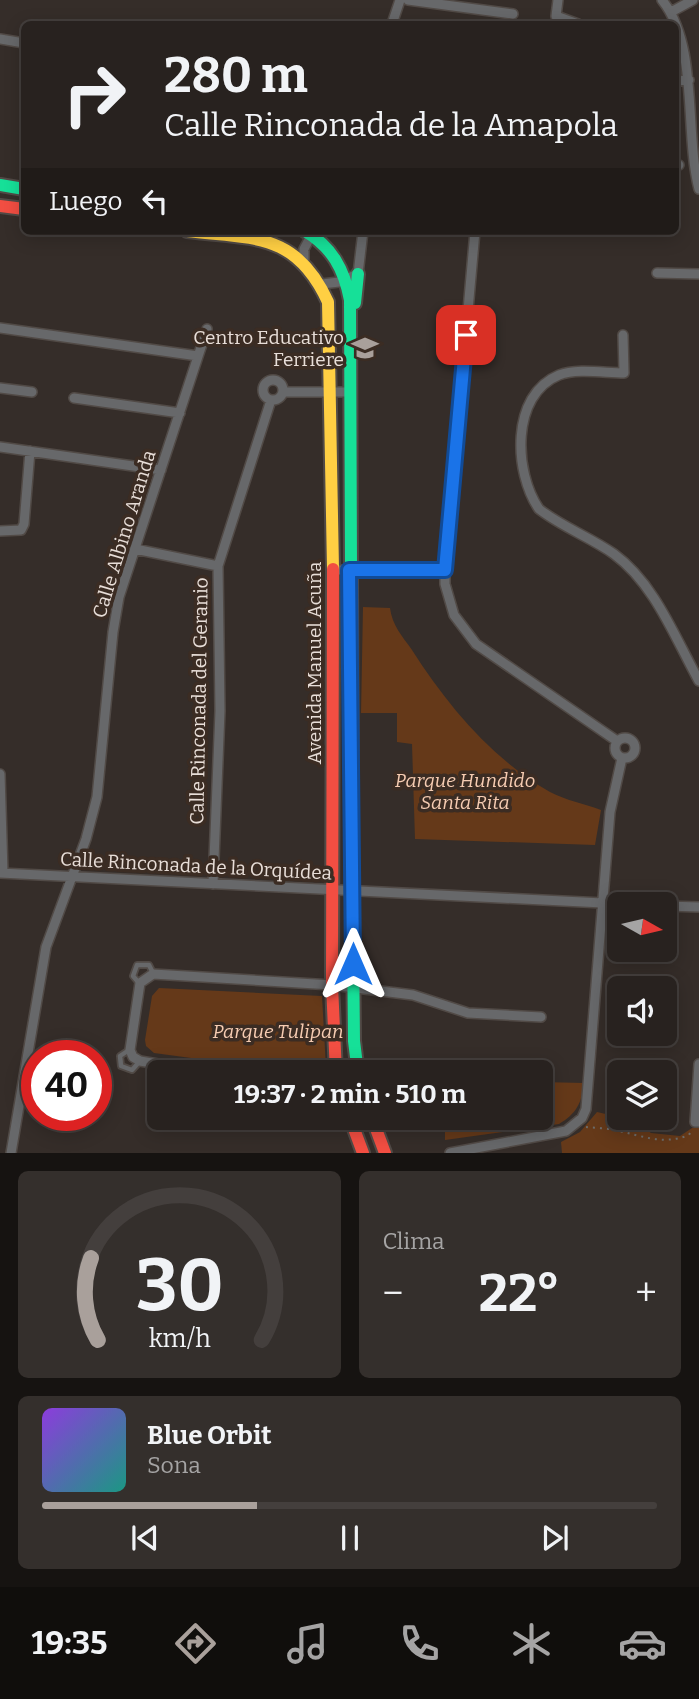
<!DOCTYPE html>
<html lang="es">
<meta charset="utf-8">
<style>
:root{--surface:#28221f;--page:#342f2c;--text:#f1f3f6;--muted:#a5a4a4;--line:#443f3d;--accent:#a9a09b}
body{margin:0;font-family:Bitter,serif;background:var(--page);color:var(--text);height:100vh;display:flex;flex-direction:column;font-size:26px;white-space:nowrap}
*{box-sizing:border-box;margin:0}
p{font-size:23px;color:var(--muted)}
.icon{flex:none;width:38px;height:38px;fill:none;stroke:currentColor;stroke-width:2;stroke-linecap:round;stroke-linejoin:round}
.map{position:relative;height:1153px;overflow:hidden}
.drawer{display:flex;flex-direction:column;gap:18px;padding:18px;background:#161311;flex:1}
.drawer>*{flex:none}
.top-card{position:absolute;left:21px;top:21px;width:658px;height:214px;border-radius:10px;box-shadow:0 4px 18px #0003,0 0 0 2px var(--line);background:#28221f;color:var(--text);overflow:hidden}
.needle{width:46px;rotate:98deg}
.tools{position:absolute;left:607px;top:892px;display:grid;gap:14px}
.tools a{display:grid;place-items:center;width:70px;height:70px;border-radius:10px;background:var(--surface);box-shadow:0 4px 18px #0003,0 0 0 2px var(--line);font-size:35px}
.speed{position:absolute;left:21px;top:1040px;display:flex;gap:14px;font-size:35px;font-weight:700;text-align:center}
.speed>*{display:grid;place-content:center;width:91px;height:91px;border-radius:50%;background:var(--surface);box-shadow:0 4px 18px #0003,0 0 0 2px var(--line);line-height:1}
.speed .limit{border:10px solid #d22;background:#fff;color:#111}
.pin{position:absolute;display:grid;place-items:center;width:60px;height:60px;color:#fff;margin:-30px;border-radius:14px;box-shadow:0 4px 10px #0006}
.me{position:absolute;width:77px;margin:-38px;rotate:0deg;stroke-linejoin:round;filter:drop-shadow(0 0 5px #0008)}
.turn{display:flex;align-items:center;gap:24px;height:147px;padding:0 28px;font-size:32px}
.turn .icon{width:91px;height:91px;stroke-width:2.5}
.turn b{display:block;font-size:49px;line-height:60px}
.then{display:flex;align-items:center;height:66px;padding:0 28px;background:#0003;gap:14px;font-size:26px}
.big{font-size:52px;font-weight:700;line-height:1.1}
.drawer .tile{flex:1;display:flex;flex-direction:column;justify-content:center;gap:10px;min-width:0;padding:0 24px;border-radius:10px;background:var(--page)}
.drawer .dial{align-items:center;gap:0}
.dial svg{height:182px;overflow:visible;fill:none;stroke:var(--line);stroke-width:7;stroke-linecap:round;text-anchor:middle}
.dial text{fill:var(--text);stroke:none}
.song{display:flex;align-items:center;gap:21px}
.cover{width:84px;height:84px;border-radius:10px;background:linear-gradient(135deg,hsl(270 70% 55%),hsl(170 70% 35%))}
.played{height:7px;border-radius:4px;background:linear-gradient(90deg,var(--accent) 35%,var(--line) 35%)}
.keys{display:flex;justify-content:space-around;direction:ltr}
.heat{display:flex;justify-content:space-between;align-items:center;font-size:38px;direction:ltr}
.drawer .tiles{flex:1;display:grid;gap:18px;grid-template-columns:1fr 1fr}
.tile:last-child{grid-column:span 2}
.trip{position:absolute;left:147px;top:1060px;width:406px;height:70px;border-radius:10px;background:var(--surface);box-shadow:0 4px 18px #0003,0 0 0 2px var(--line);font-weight:700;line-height:70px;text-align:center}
.dock{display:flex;height:112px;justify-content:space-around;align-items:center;background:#100e0c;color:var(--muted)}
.dock .icon{width:49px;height:49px}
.dock .active{color:var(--accent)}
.dock b{font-size:32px;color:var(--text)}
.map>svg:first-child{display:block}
.green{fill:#653919}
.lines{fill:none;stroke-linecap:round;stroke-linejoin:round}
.lane-casing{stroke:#514a46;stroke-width:8}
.street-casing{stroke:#514a46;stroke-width:12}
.fast-casing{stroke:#514a46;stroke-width:16}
.slow-casing{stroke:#514a46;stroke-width:16}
.jam-casing{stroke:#514a46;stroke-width:16}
.path{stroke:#6d6c6a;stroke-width:2;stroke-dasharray:2 5;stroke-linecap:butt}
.lane{stroke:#67686a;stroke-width:4.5}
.street{stroke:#67686a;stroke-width:9}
.fast{stroke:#16e098;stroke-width:12}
.slow{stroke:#ffcf43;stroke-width:12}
.jam{stroke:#f24e42;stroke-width:12}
.route-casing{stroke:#114b97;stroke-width:18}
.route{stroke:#1a73e8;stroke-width:12}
.labels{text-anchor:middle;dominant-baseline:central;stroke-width:7;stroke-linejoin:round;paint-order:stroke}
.poi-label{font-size:19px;fill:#e8ded8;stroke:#3b2c23;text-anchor:end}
.street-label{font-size:19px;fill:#e8ded8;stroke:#3b2c23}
.park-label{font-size:19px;font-style:italic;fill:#f6ccb2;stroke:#3b2c23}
</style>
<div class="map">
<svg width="699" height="1153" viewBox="0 0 699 1153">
<rect width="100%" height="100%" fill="#352d29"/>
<path class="green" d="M363,607L390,608C392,625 402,636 412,650C447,705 493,760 550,792C565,800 585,804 601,810L595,845L415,839L412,744L397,742V713H361Z
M159,988L322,996L326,1068L281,1070L154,1053L146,1046L145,1040L152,996Z
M541,1082L584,1083C582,1103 576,1114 559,1124L445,1140V1118H541Z
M597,1112L636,1121L651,1133L680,1136L692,1128H699V1153H562L561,1142L580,1132Z"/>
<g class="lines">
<defs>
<path id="lane" d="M139,983L133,976L137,965H149L153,973
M129,1050L120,1056L121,1066L132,1070L140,1061"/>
<path id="street" d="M408,0L513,14
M558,0L556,16L578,24
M662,0C699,46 684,131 699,189
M671,12L693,0
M392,24L400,0
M0,39L24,43
M676,81L689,80
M676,165H679
M475,231L445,570V584L454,615L476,644L617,741
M304,260V249L313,232
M657,273L699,274
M322,284L339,282L358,274L363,231
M0,328L198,356
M623,335L624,373C605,373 577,368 559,375C510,395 514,473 539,509C562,527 590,537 614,554C655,584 675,638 699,681
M263 390a10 10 0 1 1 20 0a10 10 0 1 1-20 0Z
M0,388L32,392
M283,392H349
M74,398L180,413
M0,447L161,470
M0,531L21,530L24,524L30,451
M135,549L218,566
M333,570H445
M615 748a10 10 0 1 1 20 0a10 10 0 1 1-20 0Z
M0,774L3,873
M0,873L643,905
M213,884L220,711L218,566L271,400
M665,906L699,907
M699,1064L695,1122H699
M211,1073L140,1061L133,1057L130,1050L140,983L153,974L332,985L413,995L468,1013L541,1017
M11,1153L46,947L86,839L97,797L113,632L119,597L207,329
M450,1153L566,1131L582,1118L586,1109L610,812L622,758"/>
<path id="fast" d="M0,185L24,189
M305,231C332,247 344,269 350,300L351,568
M355,303L358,274
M352,841L354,1041L358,1073"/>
<path id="slow" d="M187,231C254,239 296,232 328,302L333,569"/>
<path id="jam" d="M0,206L24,209
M351,568L352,841
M333,569L332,985L336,1073
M350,1118L363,1153
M372,1118L385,1153"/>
</defs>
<use href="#lane" class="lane-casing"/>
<use href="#street" class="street-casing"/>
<use href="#fast" class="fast-casing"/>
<use href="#slow" class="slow-casing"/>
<use href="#jam" class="jam-casing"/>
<path class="path" d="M586,1127C595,1128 605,1128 614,1130C641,1135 662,1146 689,1135L691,1131"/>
<use href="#lane" class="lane"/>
<use href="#street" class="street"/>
<use href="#fast" class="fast"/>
<use href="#slow" class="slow"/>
<use href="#jam" class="jam"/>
</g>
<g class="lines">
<defs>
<path id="route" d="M353,964L349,570H445L466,335"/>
</defs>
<use href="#route" class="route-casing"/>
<use href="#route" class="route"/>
</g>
<defs>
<symbol id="school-bare" viewBox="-9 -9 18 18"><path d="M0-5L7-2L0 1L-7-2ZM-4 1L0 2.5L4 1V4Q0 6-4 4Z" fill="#a9a09b" stroke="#3b2c23" stroke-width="2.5" paint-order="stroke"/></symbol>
</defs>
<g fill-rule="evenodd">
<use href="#school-bare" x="346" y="329" width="38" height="38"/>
</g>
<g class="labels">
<g class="poi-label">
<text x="344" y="337">Centro Educativo<tspan x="344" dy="22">Ferriere</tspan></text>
</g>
<g class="street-label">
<text transform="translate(124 534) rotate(-73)">Calle Albino Aranda</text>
<text transform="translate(314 663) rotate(-90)">Avenida Manuel Acuña</text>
<text transform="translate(199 701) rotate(-89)">Calle Rinconada del Geranio</text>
<text transform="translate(196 866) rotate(3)">Calle Rinconada de la Orquídea</text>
</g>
<g class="park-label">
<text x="465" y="780">Parque Hundido<tspan x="465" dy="22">Santa Rita</tspan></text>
<text x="278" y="1031">Parque Tulipan</text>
</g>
</g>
</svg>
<div class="tools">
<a><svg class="needle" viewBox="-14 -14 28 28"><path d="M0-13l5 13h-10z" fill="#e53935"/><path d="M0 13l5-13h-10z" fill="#a5a4a4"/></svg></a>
<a><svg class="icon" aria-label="sound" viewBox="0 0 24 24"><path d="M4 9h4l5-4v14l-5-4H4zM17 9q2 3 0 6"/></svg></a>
<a><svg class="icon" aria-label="layers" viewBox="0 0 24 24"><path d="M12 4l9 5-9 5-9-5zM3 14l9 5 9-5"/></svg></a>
</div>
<div class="speed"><div class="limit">40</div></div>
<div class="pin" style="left:466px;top:335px;background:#d93025"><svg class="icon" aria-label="arrive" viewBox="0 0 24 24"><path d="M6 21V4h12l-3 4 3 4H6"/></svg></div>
<svg class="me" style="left:353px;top:964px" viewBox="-20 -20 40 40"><path d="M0-17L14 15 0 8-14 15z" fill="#1a73e8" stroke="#fff" stroke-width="4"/></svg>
<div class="trip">19:37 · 2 min · 510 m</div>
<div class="top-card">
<div class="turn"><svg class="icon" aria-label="right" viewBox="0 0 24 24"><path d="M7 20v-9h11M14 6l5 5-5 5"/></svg><div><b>280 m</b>Calle Rinconada de la Amapola</div></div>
<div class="then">Luego<svg class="icon" aria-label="left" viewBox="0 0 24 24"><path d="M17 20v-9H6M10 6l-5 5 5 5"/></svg></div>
</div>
</div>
<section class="drawer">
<div class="tiles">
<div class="tile dial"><svg viewBox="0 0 100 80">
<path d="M14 69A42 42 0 1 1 86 69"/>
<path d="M14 69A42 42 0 0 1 11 33" stroke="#a9a09b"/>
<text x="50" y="56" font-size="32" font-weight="700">30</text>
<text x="50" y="72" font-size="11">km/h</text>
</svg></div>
<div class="tile"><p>Clima</p>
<div class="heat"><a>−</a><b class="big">22°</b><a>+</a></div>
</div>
<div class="tile">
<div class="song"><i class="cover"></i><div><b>Blue Orbit</b><p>Sona</p></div></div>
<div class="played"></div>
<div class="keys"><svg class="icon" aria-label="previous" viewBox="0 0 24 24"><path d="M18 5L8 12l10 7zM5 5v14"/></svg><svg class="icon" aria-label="pause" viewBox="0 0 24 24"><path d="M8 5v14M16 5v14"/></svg><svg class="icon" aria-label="next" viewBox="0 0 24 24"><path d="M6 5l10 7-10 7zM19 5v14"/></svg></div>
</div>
</div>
</section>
<nav class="dock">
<b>19:35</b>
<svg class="icon active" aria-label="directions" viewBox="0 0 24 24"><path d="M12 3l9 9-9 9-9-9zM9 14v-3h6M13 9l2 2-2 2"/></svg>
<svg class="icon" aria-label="music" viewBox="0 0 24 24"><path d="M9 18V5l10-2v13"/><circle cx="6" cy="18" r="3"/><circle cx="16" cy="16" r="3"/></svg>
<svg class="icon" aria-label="phone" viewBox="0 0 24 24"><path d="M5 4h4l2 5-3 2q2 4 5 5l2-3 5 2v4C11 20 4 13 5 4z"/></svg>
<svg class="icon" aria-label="climate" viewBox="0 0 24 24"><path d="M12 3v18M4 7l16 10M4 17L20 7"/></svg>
<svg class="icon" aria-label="car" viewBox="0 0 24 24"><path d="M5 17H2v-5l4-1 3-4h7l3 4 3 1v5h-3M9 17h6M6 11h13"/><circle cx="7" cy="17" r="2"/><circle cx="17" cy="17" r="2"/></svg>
</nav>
